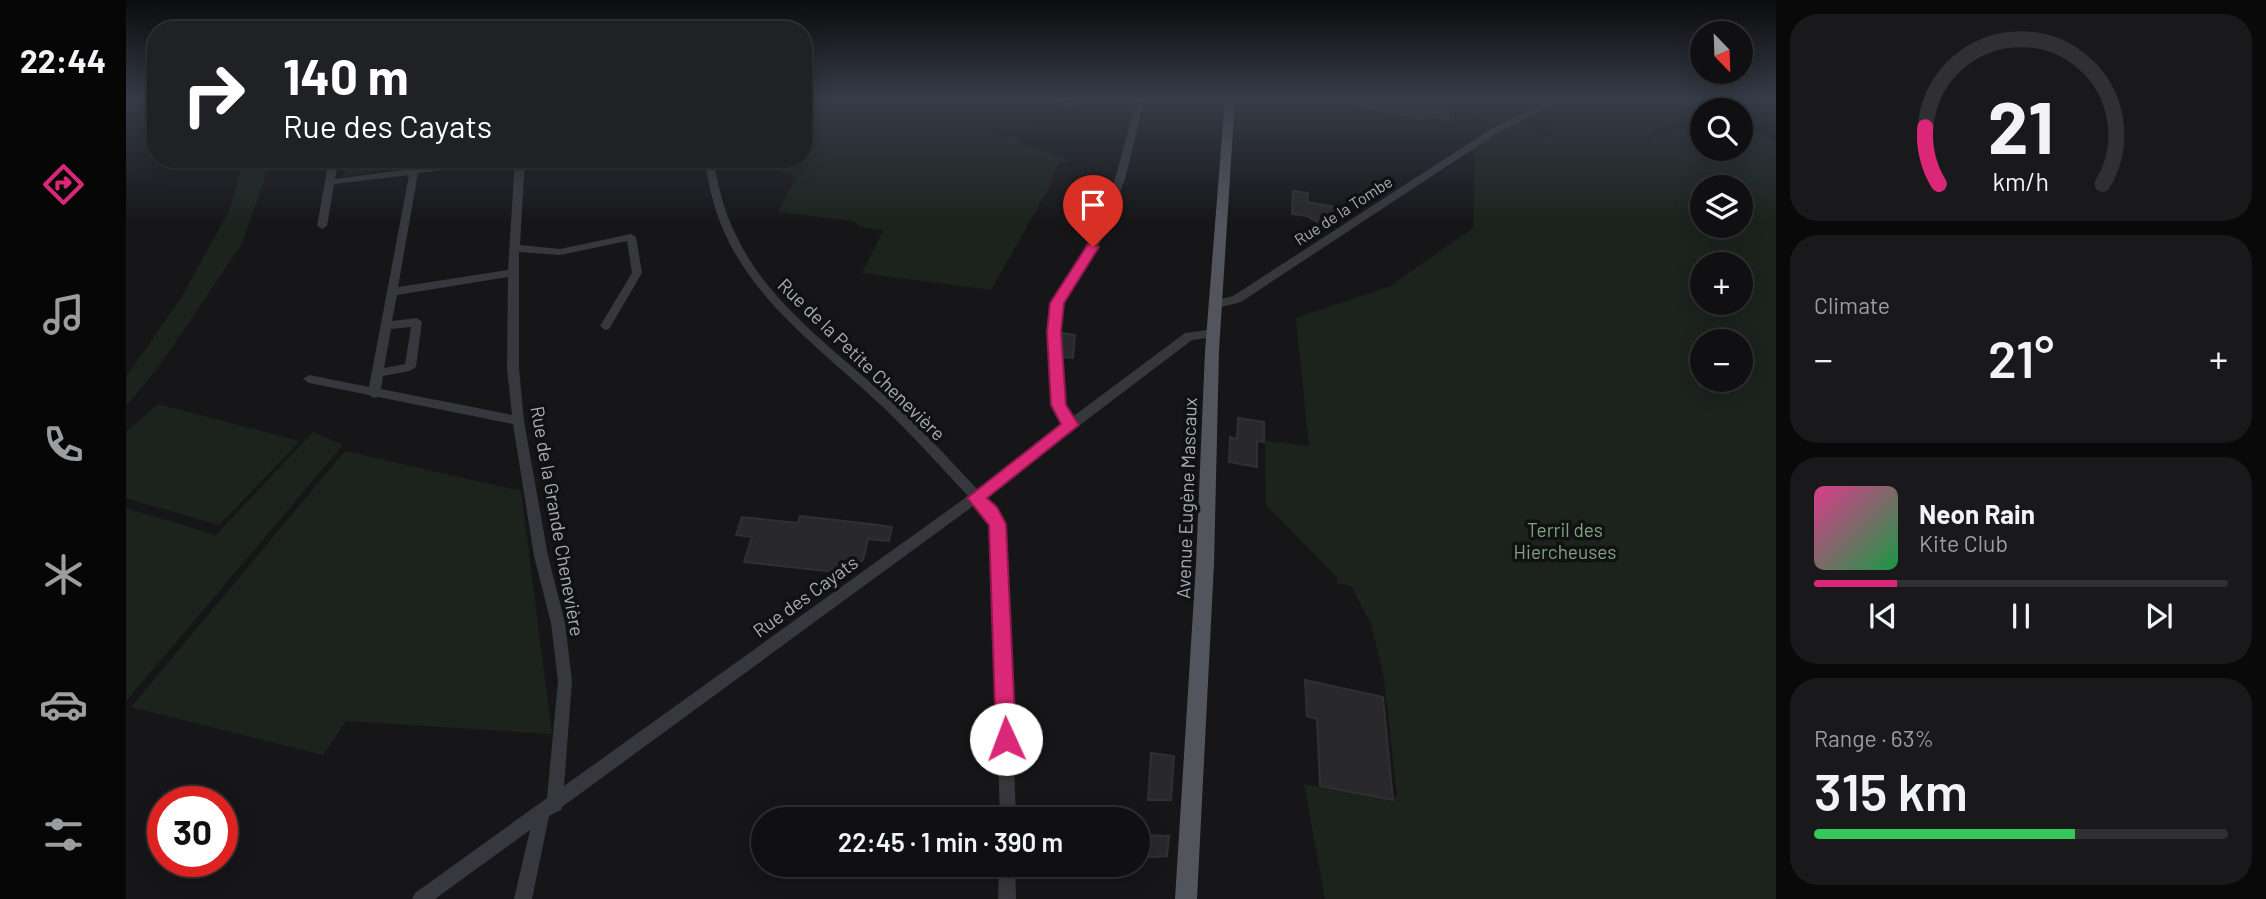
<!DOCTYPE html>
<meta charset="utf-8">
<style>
:root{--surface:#101012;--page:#19191b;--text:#f1f3f6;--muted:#9c9d9f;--line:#303032;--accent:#db2777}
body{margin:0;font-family:Barlow,sans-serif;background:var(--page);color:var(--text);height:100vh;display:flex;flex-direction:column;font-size:26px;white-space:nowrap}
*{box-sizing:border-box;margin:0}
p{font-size:23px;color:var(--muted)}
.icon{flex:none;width:38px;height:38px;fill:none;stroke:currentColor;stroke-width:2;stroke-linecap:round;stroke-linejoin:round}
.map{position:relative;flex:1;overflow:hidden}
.side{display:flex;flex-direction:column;gap:14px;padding:14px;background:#09090a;width:490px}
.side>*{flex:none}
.hud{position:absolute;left:21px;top:21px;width:665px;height:147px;border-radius:28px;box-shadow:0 4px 18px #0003,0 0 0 2px var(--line);background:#202124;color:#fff;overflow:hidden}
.needle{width:46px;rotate:157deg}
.tools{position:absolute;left:1564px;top:21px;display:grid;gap:14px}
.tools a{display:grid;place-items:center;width:63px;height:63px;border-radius:50%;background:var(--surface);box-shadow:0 4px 18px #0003,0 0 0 2px var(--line);font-size:35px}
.speed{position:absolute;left:21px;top:786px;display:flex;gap:14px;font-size:35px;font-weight:700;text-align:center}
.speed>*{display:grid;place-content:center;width:91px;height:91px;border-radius:50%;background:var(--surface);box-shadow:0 4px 18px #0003,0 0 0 2px var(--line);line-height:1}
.speed .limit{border:10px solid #d22;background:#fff;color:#111}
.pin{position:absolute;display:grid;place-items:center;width:60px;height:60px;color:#fff;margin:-72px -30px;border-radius:50% 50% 50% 0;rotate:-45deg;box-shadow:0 0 7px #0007}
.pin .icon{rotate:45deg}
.me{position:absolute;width:77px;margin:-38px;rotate:358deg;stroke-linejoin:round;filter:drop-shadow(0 0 5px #0008)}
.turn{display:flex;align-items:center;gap:24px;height:147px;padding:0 21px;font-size:32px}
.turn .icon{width:91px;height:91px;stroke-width:2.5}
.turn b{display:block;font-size:49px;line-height:60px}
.big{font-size:52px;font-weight:600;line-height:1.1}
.side .tile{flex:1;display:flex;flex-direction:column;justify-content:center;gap:10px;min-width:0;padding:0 24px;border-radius:28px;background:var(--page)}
.side .dial{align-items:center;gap:0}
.dial svg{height:182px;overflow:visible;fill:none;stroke:var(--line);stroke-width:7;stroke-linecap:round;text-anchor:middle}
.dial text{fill:var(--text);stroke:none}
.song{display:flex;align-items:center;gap:21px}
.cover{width:84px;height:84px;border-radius:10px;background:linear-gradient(135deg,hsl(330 70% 55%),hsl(140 70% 35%))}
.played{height:7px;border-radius:4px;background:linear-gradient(90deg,var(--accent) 20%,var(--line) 20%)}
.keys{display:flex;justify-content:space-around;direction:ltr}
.heat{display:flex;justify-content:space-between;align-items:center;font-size:38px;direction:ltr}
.charge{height:10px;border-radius:5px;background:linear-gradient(90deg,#34c759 63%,var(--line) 0)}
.trip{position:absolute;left:625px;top:807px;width:399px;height:70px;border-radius:35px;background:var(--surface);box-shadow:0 4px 18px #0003,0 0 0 2px var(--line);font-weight:600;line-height:70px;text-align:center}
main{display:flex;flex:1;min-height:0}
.menu{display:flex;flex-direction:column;width:126px;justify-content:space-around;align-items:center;background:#060607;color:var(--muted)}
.menu .icon{width:49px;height:49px}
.menu .on{color:var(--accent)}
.menu b{font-size:32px;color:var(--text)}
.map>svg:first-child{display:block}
.green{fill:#1c231d;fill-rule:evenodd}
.building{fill:#29292c;stroke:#303034;stroke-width:2}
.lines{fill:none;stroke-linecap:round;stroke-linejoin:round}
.minor{fill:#37383d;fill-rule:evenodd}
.major{fill:#53555c;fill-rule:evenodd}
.route{fill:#db2777;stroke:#8e194d;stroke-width:2}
.labels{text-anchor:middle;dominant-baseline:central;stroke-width:7;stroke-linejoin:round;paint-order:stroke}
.far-street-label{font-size:16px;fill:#a8adb8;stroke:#111113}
.street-label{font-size:19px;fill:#a8adb8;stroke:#111113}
.park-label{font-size:19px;fill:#7fa381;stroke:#111113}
</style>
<main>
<nav class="menu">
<b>22:44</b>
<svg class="icon on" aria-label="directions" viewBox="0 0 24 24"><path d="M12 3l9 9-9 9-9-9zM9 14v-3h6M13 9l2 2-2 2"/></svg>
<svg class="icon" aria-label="music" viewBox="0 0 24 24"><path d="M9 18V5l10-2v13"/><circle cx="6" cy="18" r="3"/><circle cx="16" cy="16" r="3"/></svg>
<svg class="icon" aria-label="phone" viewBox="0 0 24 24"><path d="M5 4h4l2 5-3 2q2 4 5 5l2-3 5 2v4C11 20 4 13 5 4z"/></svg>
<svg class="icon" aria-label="climate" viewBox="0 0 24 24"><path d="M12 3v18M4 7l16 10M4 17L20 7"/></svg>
<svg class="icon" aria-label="car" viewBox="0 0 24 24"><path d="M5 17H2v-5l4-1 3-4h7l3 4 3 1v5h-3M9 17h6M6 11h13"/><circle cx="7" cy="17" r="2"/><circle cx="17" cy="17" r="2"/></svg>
<svg class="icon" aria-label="filters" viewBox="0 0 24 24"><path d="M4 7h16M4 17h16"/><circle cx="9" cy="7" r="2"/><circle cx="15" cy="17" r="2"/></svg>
</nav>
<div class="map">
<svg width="1650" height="899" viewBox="0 0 1650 899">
<rect width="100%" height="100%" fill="#161618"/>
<path class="green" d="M795,98H817L853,112C873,102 872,94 894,108L882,117L903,123L898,129L872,128L864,134L893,137L896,145L937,157L942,162L933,161L924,186L865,290L736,273L757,231L734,227L727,221L652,212L671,176L617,163L622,159H677V119L701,102C749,120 750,128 795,98Z
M1514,98H1604L1531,130L1519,141L1554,128L1577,140V149H1593L1599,152L1615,149V143L1633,133L1650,142V899H1199L1178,784L1267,800L1271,794L1257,672L1245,624L1225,586L1211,583V577L1140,505L1139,441L1183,446L1170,318L1263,287L1347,228L1349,155L1342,148L1392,119L1424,138L1436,108L1455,116L1447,110L1489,107ZM1577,187H1615V226H1577ZM1577,264H1615V303H1577ZM1577,341H1615V380H1577Z
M1336,105L1386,118L1371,125L1333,107Z
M118,159H146L115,245L34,365L0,406V377L55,298L103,211Z
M242,159H275L274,167L218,177L220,163Z
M32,404L174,441L93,525L0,498V432Z
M187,432L217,445L0,701V508L90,535Z
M219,451L395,491L426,734L220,721L197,755L5,707Z"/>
<path class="building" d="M1217,98H1279L1292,101V104L1323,111L1322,120L1298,115L1297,119L1217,102Z
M1167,191L1182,193L1181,202L1211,207V222L1202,228L1181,216L1166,214Z
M936,333L949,335L947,358L937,357Z
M1112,418L1138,422V442L1131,441V467L1103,462L1104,437L1111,439Z
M674,516L745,524L766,527L763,541L742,539L737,560L719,573L618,562L626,537L610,535L616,517L672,523Z
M1179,680L1257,697L1267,800L1194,786L1191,719L1181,716Z
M1025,753L1048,756L1045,800H1022Z
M1014,835L1043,836L1041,856L1013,858Z"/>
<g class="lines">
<path class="minor" d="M865,98H873L874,101L867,103Z
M921,98H929L949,105L945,108L920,101Z
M1011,98H1019L999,179L981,228L962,266L936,303L933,333L938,405L945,418L1059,333L1088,329L1093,333L1088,337L1066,340L859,497L870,508L879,524L890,819H874L865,525L850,504L436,807L435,810L423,816L406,899H388L404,830L309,899H286L289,893L421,798L432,681L425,623L408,556L387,424L252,397L248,398L243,395L183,383L177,379L183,375L243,387L283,175L208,184L201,226L196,229L191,226L203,159H213L209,179L284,169L285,159H295L293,168L358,159H385L381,162L292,173L272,287L382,270L389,159H399L394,245L434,249L505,234L510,237L516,273L483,329L479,330L474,326L506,273L501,241L434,255L393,252V368L398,421L422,556L439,623L446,681L438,786L842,496C814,466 787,436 757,407C702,355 633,307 600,236C588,211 583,186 578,159H587C592,186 598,211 610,235C641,302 708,349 762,398C793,426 822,458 851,489L937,425L926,405L923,333L926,303L952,265L971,228L989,179ZM382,277L381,368L386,415L255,389L257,376L284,371L290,367L296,322L291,318L266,321L271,295ZM285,327L279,364L258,368L265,329Z
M1429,98H1440L1371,133L1115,302L1092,308L1087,304L1088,301L1107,296L1365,129Z
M873,864H889L890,899H872Z"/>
<path class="major" d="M1099,98H1109L1093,351L1088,564L1071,899H1049L1070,564L1079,351Z"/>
</g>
<linearGradient id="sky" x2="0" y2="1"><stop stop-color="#0c0c0d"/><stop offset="0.44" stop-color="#363c48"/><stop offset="1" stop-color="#363c48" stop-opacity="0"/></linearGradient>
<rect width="1650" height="224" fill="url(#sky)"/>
<path class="route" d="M962,244L973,247L938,303L935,332L940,405L953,425L861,498L871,507L880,524L890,739L887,746L880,749L873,746L870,739L863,525L841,498L935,424L925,405L921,332L924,303Z"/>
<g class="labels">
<g class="far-street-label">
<text transform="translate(1217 210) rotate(-33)">Rue de la Tombe</text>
</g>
<g class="street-label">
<text transform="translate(736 359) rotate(44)">Rue de la Petite Chenevière</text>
<text transform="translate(1060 498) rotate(-88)">Avenue Eugène Mascaux</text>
<text transform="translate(432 521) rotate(80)">Rue de la Grande Chenevière</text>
<text transform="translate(679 596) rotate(-36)">Rue des Cayats</text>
</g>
<g class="park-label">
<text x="1439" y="529">Terril des<tspan x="1439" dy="22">Hiercheuses</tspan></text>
</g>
</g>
</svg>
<div class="tools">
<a><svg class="needle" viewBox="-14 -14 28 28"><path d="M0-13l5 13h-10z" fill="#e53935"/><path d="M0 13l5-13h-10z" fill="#9c9d9f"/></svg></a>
<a><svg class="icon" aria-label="search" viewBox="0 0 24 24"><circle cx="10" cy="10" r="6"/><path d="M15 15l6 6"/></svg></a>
<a><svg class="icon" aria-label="layers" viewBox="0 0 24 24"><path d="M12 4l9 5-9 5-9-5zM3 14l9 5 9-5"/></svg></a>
<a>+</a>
<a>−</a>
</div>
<div class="speed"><div class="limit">30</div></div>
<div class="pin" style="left:967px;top:247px;background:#d93025"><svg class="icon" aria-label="arrive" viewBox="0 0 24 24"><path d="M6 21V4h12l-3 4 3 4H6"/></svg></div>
<svg class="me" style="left:880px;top:739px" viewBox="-20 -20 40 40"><circle r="19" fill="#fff"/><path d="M0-13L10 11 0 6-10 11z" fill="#db2777"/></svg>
<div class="trip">22:45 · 1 min · 390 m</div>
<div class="hud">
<div class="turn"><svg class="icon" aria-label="right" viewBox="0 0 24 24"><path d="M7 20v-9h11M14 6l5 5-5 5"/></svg><div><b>140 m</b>Rue des Cayats</div></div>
</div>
</div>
<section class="side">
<div class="tile dial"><svg viewBox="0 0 100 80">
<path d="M14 69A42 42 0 1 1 86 69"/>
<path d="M14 69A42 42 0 0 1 8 44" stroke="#db2777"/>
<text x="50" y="56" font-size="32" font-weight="700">21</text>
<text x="50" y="72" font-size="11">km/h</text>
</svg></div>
<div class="tile"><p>Climate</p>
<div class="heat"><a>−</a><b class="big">21°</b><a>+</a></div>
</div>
<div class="tile">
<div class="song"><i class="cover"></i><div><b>Neon Rain</b><p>Kite Club</p></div></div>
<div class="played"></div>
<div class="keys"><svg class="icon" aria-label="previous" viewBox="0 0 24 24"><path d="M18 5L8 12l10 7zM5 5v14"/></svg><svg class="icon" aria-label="pause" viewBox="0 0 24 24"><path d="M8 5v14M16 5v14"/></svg><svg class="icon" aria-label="next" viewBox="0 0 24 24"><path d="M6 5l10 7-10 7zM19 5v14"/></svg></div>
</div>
<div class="tile"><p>Range · 63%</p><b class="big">315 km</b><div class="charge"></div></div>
</section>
</main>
